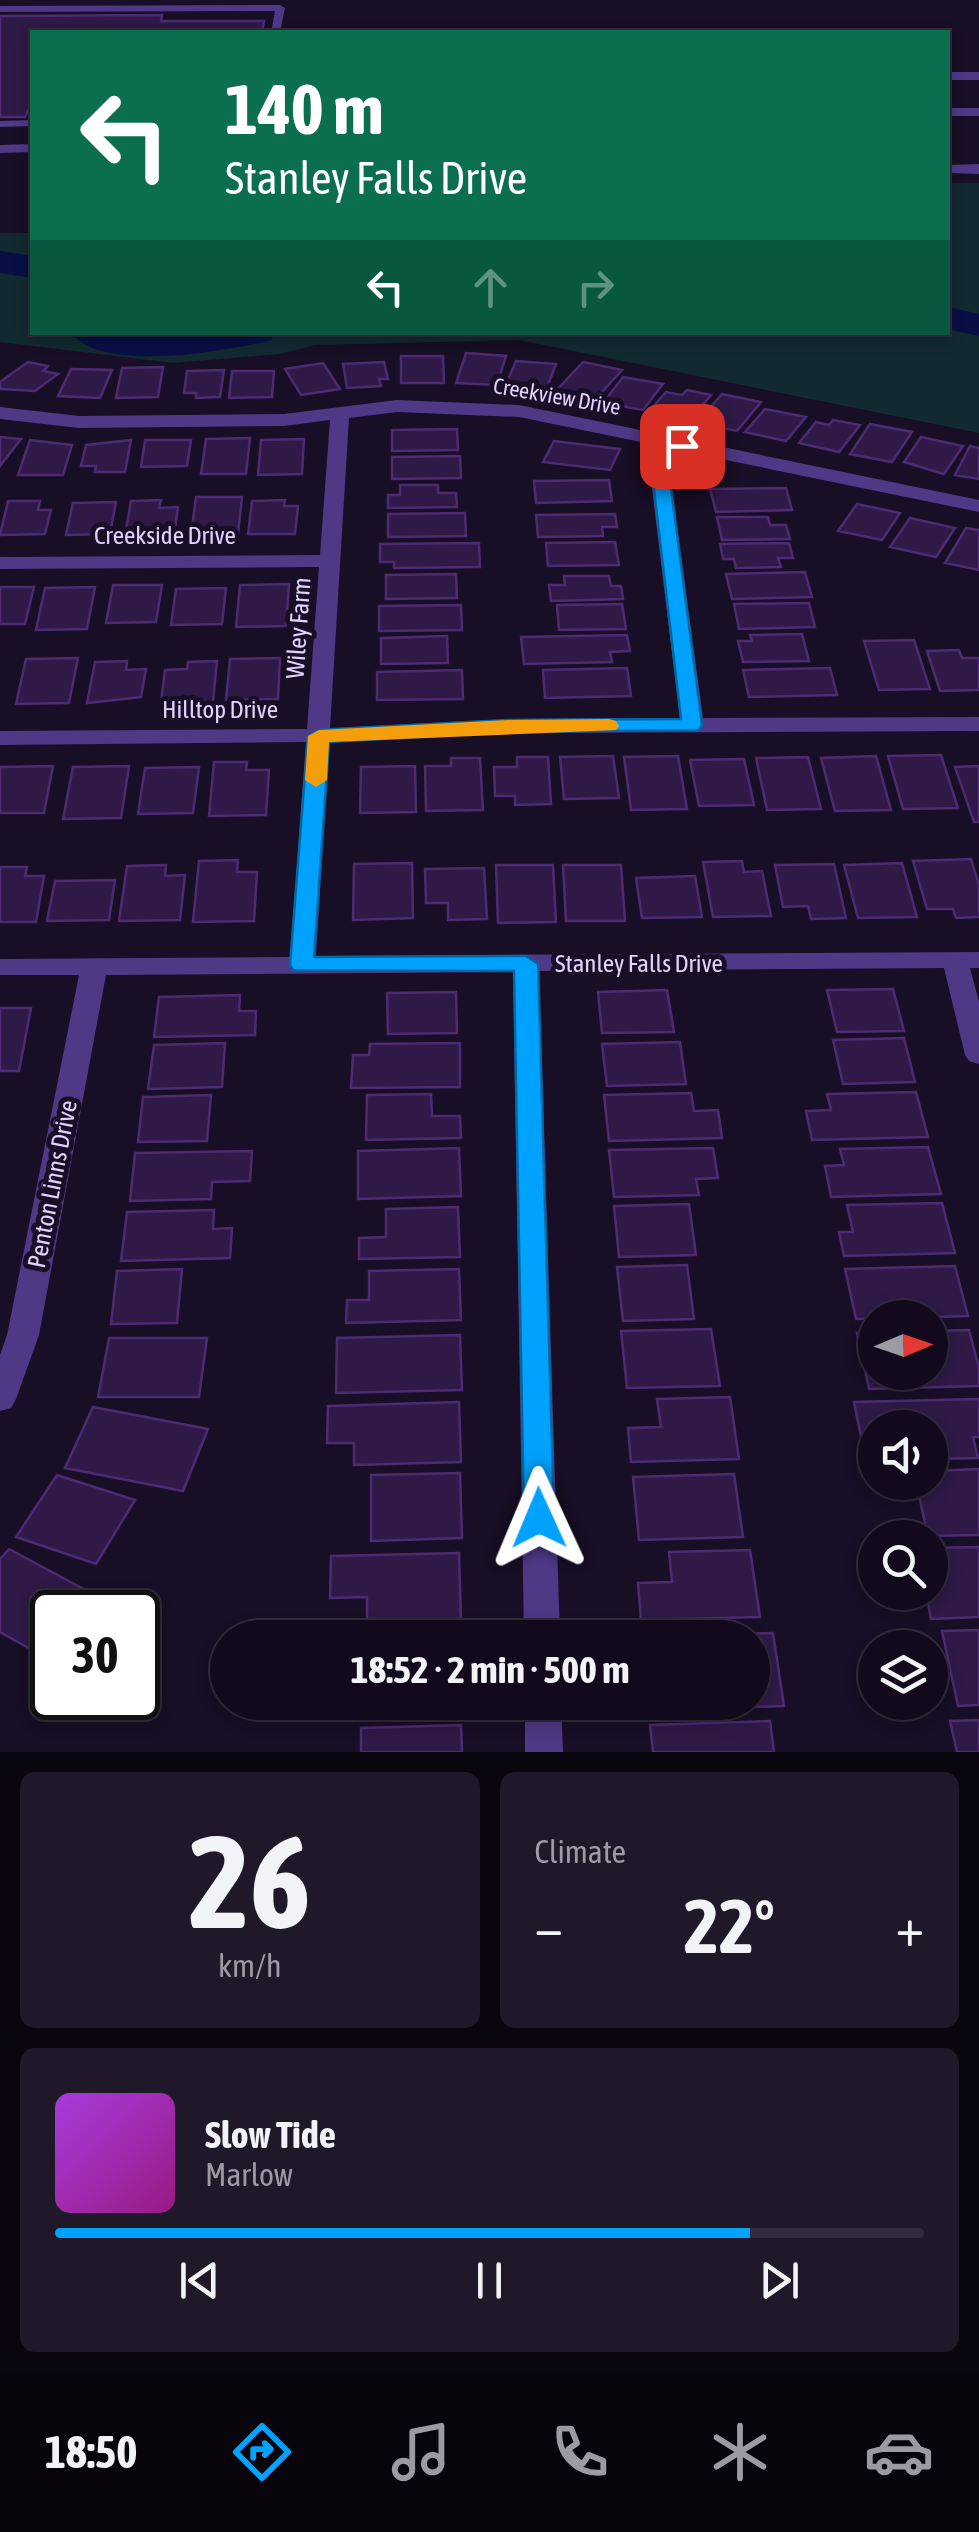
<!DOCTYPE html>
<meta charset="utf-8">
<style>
:root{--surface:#120a1c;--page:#1f1829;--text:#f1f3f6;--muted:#9c9aa3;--line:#312b3b;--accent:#00a2fd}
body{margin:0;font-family:"Asap Condensed",sans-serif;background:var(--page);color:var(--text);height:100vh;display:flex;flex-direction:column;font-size:38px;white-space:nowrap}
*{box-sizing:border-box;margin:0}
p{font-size:32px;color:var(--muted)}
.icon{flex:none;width:55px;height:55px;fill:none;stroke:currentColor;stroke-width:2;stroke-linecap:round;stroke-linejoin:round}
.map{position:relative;height:1752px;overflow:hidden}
.details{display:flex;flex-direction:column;gap:20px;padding:20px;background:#0a060f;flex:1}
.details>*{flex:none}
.banner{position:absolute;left:30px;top:30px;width:920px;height:305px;border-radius:0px;box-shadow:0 5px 15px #0003,0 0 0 2px var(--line);background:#0b6e4f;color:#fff;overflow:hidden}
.needle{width:65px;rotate:88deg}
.tools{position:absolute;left:858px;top:1300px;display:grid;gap:20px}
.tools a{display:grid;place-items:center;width:90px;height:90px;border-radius:50%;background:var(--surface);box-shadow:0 5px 15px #0003,0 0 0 2px var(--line);font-size:50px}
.speed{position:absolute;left:30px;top:1590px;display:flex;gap:20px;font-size:50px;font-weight:700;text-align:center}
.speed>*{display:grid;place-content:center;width:130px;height:130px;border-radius:50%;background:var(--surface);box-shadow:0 5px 15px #0003,0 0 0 2px var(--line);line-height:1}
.speed .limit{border:5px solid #111;border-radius:15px;background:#fff;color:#111}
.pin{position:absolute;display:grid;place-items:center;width:85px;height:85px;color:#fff;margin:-42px;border-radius:20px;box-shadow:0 5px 15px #0006}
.me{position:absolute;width:110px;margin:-55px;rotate:359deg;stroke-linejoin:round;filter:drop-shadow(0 0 8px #0008)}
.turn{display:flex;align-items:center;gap:35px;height:210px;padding:0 30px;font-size:45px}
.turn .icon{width:130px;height:130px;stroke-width:2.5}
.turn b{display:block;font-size:70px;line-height:85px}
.lanes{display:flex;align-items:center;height:95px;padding:0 30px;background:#0003;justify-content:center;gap:50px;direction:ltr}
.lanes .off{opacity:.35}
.big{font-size:75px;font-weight:700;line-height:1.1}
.details .card{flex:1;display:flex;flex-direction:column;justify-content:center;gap:15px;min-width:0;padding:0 35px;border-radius:15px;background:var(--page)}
.details .dial{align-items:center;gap:0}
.dial b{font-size:130px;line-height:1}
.song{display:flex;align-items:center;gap:30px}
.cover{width:120px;height:120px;border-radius:15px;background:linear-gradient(135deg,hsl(280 70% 55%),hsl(310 70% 35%))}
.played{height:10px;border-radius:5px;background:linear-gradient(90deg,var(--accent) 80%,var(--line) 80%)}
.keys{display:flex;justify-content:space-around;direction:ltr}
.heat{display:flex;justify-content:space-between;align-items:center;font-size:55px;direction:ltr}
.details .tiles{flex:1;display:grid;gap:20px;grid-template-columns:1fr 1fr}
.card:last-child{grid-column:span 2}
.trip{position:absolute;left:210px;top:1620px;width:560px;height:100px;border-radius:50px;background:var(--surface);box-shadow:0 5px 15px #0003,0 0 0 2px var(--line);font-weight:700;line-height:100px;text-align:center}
.menu{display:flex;height:160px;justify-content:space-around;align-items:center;background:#07040b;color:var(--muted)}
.menu .icon{width:70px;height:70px}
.menu .selected{color:var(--accent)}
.menu b{font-size:45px;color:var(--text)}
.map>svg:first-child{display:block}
.green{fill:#11292f}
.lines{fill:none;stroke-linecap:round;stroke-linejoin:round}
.river{fill:#080f44;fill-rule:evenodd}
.building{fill:#2e1947;stroke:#4c2b73;stroke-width:2.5}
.service{fill:#4f3886;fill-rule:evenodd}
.minor{fill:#4f3886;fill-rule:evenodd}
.route{fill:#00a2fd;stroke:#0069a4;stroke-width:2.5}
.slow{fill:#f59e0b}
.labels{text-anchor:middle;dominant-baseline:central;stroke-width:10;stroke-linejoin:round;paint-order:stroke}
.far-street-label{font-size:22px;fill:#e3d2ff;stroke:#180e25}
.street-label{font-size:25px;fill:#e3d2ff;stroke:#180e25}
</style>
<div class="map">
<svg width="979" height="1752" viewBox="0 0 979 1752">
<rect width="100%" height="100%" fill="#180e25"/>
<path class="green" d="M948,183H979V433L519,340L315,345L280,354L173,363L0,342V233H32V332H948Z"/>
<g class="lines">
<path class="river" d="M0,251L32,256V278L0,273Z
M948,307L979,314V336L948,329Z
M71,332H276L271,340C229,351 99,374 71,332Z"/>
</g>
<path class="building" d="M162,15L161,21H264L262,32H32V102L25,117H0V16Z
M466,353L506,356L497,385L456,383Z
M401,356H443L444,383H401Z
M516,361L556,364L546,390L505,387Z
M28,362L48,366L43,371L58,374L35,391L0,389V382Z
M384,362L388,379H379L381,386L347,388L343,364Z
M583,362L622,370L594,401L554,393Z
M323,363L340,389L301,395L285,369Z
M163,367L158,397L116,398L122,368Z
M71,369L112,370L100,398L58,396Z
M224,370L220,397L196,398V393H184L187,371Z
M232,371H274L272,397L229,398Z
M623,377L663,384L643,410L603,403Z
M687,390L711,395L688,422L651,409L666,392L682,395Z
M722,394L761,402L737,431L697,423Z
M765,409L806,417L786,441L745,432Z
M833,420L860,425L839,452L799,443L816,422L829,425Z
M870,424L912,432L892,462L850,454Z
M457,429L458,450L392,451V430Z
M0,437L21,439L0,466Z
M921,437L963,446L944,474L904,462Z
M250,438L246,474H201L206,439Z
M304,439L302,474L258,475L261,440Z
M30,440L72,445L63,475H18Z
M131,440L125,472H95L96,466H81L86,445Z
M145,440H191L187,466L141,467Z
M554,441L620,449L610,470L543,462Z
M970,446L979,448V479L955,475Z
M460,456L461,478L392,479V457Z
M609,480L612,501L536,503L534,481Z
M400,485H438V493H456L457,507L388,508V495H400Z
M786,488L792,510L716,512L710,489Z
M196,497H242L238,534L191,535Z
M161,500L159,508L178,507L175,529L125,535L131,501Z
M285,500L284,506H298L295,534H248L252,501Z
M8,501H40L38,510H51L45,534L0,535Z
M116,502L110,534L66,535L73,503Z
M857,504L900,513L882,540L838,531Z
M465,513L466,536L388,537V514Z
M615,514L617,527H602L603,536L538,537L536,515Z
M717,517H768L770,525H786L790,539L722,540Z
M910,518L955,528L936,557L890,547Z
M966,528L979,530V570L945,563Z
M615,542L619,565L548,566L546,543Z
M479,543L480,567L394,568V562H380V544Z
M789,543L793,558H778L781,567L736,568L734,559H723L720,544Z
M805,572L812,597L732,599L726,574Z
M456,574L457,598L386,599V575Z
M564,576H609L611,586H621L623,599L551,601L549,585H565Z
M289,584L286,626L236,627L240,585Z
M113,585H162L156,622L106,623Z
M0,587H34L25,624H0Z
M95,587L87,629L36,630L45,588Z
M226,588L222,624L171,625L176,589Z
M809,603L815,627L739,629L734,604Z
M622,604L626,629L559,630L557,605Z
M461,605L462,630L379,631V606Z
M802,634L809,661L743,662L738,641H752L750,635Z
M627,635L630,651L610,652L612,662L524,664L521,637Z
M447,636L448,663L381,664V638Z
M914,640L930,689L879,690L864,641Z
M959,650L962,658H979V690L940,691L927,651Z
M78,658L69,703L16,704L26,659Z
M280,658L278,699L226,700L230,659Z
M127,661L126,670L146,669L141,697L87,703L95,662Z
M217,661L213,701L161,702L165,670L187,669L188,662Z
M627,668L631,696L545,698L543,670Z
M830,668L837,695L749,697L743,670Z
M462,670L463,699L377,700V672Z
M941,755L958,808L903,809L888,756Z
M613,756L619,798L564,799L560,757Z
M678,756L687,809L631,810L624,757Z
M876,756L891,810L835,811L821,758Z
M517,757H548L551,804L515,805V796H495L494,767H517Z
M808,757L821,809L767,810L756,758Z
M451,758H480L483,810L426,811L425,766H451Z
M744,759L754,805L699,806L690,760Z
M214,762H247L246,770H269L266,815L209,816Z
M53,766L44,813H0V767Z
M129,766L121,818L63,819L73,767Z
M415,766L416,812L360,813L361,767Z
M979,766V822H974L955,767Z
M199,767L193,813L138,814L145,768Z
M971,859L979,885V917L956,918L953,909H927L913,861Z
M238,860L237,872H257L254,921L193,922L199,861Z
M742,861L744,872L762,871L771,916L713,917L703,862Z
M412,863L413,918L353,920L354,864Z
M902,863L917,917L858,918L844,865Z
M834,864L846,918L811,919L808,906L783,907L775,865Z
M166,865L165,876L185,875L180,920L119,921L127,866Z
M496,865H553L556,922L498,923Z
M563,865H621L625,921H566Z
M0,867H27L25,876H44L36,922H0Z
M484,868L487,919L448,920V903H426L425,869Z
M695,876L702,917L642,918L636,878Z
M115,880L109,920L47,921L55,881Z
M893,989L904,1031L837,1032L827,990Z
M667,990L674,1032L602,1033L598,992Z
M456,992L457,1033L388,1034L387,993Z
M240,995L239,1011H256L255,1035L154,1037L159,997Z
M0,1008H31L19,1071H0Z
M904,1038L915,1082L843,1084L833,1040Z
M680,1042L686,1084L607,1086L602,1044Z
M225,1043L222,1087L148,1089L154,1045Z
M460,1043V1087L351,1088L353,1055H369L370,1044Z
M916,1092L928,1137L812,1140L806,1111L831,1110L827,1094Z
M691,1093L694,1111L718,1110L722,1138L609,1141L604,1095Z
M431,1094L432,1116H460L461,1138L366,1140L367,1095Z
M211,1095L207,1141L138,1142L143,1097Z
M928,1147L941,1194L831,1197L825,1166L844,1165L840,1149Z
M459,1148L461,1196L358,1199V1151Z
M713,1148L718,1178L696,1179L699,1195L614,1197L609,1150Z
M252,1151L250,1181L212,1182L211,1199L130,1201L135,1153Z
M942,1203L955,1253L844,1256L839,1232H853L847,1205Z
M689,1204L696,1255L619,1257L614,1206Z
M458,1207L460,1257L359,1259V1238L386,1237V1209Z
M214,1210L213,1229L232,1228L230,1258L121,1261L127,1212Z
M687,1265L694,1319L623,1321L617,1267Z
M955,1266L968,1316L856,1319L845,1269Z
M182,1269L177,1323L111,1324L117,1271Z
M459,1269L461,1320L346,1323L347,1300H369V1271Z
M711,1329L720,1386L627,1388L621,1331Z
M969,1330L979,1368V1386L869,1389L857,1333H875V1372H930V1331Z
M460,1335L462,1390L336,1393L337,1338Z
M109,1338H207L199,1397H98Z
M730,1397L739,1459L631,1462L628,1428L661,1427L657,1399Z
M979,1399V1437H973L978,1458L930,1459V1428H875V1461H866L854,1402Z
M459,1402L461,1462L354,1465V1443H327L328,1406Z
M93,1407L208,1429L183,1491L65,1468Z
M979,1469V1535L928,1536L916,1482H930V1471Z
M460,1473L462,1538L371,1541V1475Z
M734,1474L743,1537L639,1540L633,1477Z
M57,1475L135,1500L96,1564L16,1537Z
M979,1547V1617L931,1619L926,1592H930V1548Z
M9,1549L108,1602L99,1612H52V1642L41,1655L0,1632V1559Z
M750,1550L760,1617L641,1620L638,1583L672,1582L669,1552Z
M459,1553L461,1620L367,1623V1597L330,1598L331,1556Z
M979,1630V1705L958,1706L942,1631Z
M773,1633L784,1706L651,1710L650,1702H752V1638L644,1636Z
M375,1702H462V1710L375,1713Z
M979,1720V1752H957L950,1721Z
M770,1721L774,1752H653L650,1725Z
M461,1725L462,1752H361V1728Z"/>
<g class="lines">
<path class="service" d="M280,5L285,8L280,32H271L275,11L0,12V6Z
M32,120V126L0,127V121Z"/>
<path class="minor" d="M948,72H979V80H948Z
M948,108H979V116H948Z
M32,144V152L0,153V145Z
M979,164V174L948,173V165Z
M397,400L519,405L979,500V512L687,452L671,481L703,718L979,717V731L508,733L329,742L316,956L979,952V968H970L979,1002V1064L969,1061L965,1055L944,968L539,971L560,1638H524L513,972L106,975L39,1335L16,1399L11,1408L0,1411V1355L7,1335L79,975H0V959L290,957L306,742L0,745V731L307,729L319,567L0,569V557L320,555L330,420L284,426L79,428L0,419V407L79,416L284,414ZM397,412L519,417L670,448L651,481L680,718L508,719L330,728L349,418Z
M525,1702H561L563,1752H525Z"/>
</g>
<path class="route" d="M682,441L690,446L678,462L670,481L702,725L699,730L508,732L329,742L314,957L526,956L538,964L554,1518L550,1527L539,1531L528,1527L524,1518L514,971L293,970L290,965L308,736L319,730L508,720L681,719L653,481L663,457Z"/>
<path class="slow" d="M609,719L616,721L619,726L616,730L329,742L327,780L316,787L305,780L308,736L319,730L508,720Z"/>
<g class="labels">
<g class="far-street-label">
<text transform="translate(557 396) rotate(10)">Creekview Drive</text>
</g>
<g class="street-label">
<text x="165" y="535">Creekside Drive</text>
<text transform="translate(298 628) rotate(-86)">Wiley Farm</text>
<text x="220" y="709">Hilltop Drive</text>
<text x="639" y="963">Stanley Falls Drive</text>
<text transform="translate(52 1184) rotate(-79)">Penton Linns Drive</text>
</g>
</g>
</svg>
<div class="tools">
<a><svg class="needle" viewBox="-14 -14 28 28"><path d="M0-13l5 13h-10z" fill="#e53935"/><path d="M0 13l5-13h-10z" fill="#9c9aa3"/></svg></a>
<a><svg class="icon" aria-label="sound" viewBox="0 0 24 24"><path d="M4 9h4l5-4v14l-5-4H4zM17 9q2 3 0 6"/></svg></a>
<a><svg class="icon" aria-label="search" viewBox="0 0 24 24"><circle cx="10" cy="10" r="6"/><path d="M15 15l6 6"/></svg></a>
<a><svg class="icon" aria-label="layers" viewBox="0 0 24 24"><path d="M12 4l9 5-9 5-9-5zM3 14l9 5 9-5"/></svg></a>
</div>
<div class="speed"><div class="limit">30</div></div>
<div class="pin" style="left:682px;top:446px;background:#d93025"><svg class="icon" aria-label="arrive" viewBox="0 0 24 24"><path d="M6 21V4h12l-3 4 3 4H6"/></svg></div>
<svg class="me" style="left:539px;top:1518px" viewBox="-20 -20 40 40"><path d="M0-17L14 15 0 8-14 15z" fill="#00a2fd" stroke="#fff" stroke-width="4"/></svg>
<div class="trip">18:52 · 2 min · 500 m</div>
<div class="banner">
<div class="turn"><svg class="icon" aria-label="left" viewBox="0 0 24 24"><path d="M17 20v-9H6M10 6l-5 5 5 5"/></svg><div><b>140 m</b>Stanley Falls Drive</div></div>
<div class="lanes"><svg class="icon" aria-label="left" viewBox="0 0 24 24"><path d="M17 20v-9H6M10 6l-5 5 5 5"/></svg><svg class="icon off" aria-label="ahead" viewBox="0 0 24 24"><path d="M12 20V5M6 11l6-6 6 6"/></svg><svg class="icon off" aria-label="right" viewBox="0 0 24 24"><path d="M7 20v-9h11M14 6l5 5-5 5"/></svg></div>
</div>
</div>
<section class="details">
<div class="tiles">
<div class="card dial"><b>26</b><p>km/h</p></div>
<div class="card"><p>Climate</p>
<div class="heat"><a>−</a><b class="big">22°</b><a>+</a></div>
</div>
<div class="card">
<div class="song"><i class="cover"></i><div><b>Slow Tide</b><p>Marlow</p></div></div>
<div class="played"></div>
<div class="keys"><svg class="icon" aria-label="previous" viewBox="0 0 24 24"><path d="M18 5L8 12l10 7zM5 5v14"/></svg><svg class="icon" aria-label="pause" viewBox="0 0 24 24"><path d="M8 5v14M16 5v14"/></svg><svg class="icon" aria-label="next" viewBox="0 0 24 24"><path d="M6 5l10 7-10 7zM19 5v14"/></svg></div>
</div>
</div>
</section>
<nav class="menu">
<b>18:50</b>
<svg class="icon selected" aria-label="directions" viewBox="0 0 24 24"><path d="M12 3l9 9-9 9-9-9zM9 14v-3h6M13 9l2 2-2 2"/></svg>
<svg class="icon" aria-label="music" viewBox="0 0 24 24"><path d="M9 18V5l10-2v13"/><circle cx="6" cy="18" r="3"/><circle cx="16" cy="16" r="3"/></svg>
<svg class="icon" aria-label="phone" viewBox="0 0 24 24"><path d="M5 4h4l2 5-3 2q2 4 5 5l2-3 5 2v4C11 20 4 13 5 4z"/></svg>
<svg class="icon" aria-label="climate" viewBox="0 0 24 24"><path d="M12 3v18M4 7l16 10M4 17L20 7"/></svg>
<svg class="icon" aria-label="car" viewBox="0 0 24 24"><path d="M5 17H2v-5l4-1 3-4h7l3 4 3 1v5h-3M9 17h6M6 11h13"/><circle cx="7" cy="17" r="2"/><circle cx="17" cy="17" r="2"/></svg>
</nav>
